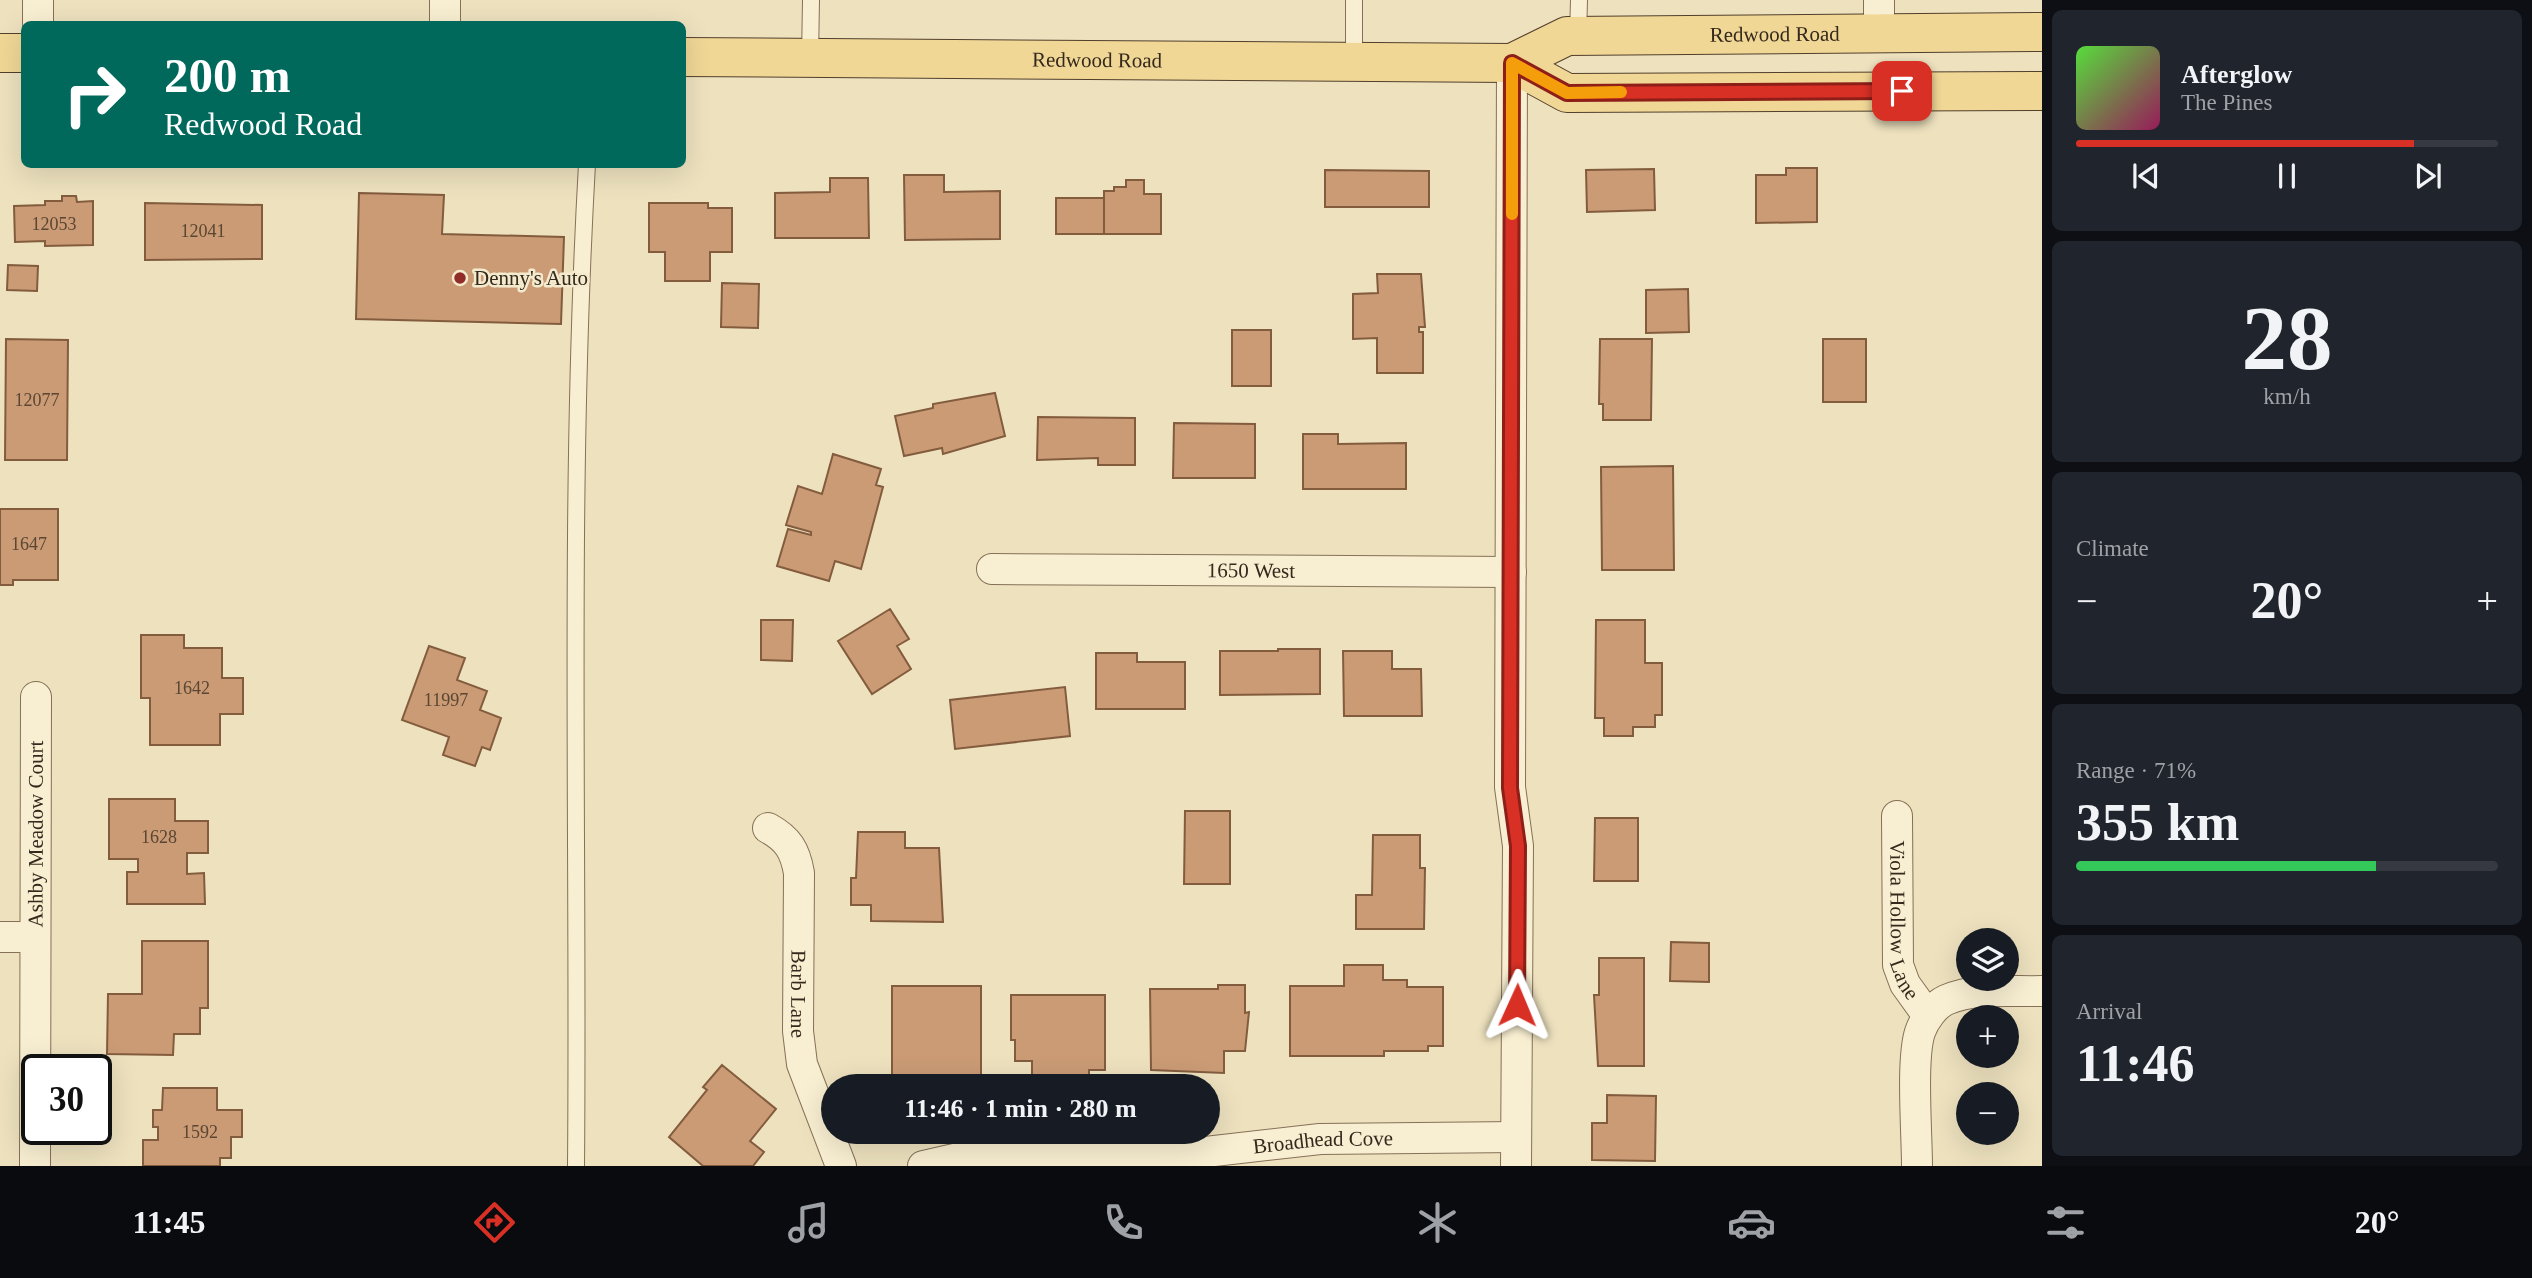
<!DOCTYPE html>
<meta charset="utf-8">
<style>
:root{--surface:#171b24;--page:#20242c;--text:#f1f3f6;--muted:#9ea1a6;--line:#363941;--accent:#d93025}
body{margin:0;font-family:Georgia,serif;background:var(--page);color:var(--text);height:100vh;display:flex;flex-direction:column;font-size:26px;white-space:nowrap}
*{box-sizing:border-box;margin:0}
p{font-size:23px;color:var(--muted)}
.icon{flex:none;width:38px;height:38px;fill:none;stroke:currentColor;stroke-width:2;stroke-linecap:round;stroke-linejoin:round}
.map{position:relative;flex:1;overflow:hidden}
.details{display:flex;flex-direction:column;gap:10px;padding:10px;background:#0d0f14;width:490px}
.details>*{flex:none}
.banner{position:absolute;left:21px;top:21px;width:665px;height:147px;border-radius:10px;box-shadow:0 7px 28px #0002;background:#00695c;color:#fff;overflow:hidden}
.tools{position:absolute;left:1956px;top:928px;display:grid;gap:14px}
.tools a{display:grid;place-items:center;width:63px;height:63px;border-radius:50%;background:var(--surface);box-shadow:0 7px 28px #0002;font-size:35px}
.speed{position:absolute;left:21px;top:1054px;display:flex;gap:14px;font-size:35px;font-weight:700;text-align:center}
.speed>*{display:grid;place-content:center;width:91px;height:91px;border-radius:50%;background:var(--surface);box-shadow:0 7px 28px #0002;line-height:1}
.speed .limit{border:4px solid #111;border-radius:10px;background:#fff;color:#111}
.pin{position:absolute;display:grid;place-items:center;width:60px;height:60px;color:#fff;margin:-30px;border-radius:14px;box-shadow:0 4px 10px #0006}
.me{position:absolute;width:77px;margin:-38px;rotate:1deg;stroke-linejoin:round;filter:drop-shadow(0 0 5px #0008)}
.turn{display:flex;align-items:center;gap:24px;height:147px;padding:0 28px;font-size:32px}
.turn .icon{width:91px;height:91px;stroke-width:2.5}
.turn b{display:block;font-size:49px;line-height:60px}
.big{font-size:52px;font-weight:800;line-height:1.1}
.details .tile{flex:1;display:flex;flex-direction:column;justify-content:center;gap:10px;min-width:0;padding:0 24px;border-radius:10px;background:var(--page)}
.details .dial{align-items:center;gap:0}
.dial b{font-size:91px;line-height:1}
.song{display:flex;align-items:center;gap:21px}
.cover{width:84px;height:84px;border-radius:10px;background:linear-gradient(135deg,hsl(110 70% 55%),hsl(330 70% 35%))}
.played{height:7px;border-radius:4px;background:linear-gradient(90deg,var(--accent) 80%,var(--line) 80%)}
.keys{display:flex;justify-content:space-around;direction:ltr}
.heat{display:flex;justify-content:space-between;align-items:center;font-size:38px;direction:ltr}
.charge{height:10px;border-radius:5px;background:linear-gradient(90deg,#34c759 71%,var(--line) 0)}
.trip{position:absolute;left:821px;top:1074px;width:399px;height:70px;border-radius:35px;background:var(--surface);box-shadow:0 7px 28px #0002;font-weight:800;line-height:70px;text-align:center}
.tab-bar{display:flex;height:112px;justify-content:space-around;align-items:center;background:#090b0e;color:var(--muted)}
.tab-bar .icon{width:49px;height:49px}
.tab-bar .selected{color:var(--accent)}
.tab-bar b{font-size:32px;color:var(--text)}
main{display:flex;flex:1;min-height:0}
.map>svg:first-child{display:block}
.building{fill:#ca9b75;stroke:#835c3e;stroke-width:2}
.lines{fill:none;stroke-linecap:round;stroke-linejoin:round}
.lane-casing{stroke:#857157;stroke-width:18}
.street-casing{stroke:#857157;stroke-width:32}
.primary-casing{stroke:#523f2c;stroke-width:40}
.lane{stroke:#f8eed1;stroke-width:16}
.street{stroke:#f8eed1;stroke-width:30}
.primary{stroke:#f0d796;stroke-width:38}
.route-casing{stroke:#8d1f18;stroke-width:18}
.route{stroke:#d93025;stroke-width:12}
.slow{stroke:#f59e0b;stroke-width:12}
.poi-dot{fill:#922c29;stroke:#f4ebce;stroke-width:2.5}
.labels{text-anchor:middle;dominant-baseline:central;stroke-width:5;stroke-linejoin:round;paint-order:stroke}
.number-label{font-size:18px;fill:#5a4632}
.street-label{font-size:21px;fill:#34291c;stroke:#f4ebce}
.poi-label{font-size:21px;fill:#34291c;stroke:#f4ebce;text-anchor:start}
</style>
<main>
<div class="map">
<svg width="2042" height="1166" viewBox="0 0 2042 1166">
<rect width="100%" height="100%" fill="#ede1be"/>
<path class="building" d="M1786,168H1817V222L1756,223V175H1786Z
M1654,169L1655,210L1587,212L1586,170Z
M1325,170L1429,171V207H1325Z
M904,175H944V192L1000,191V239L905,240Z
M830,178H868L869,238H775V193L830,192Z
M1126,180H1144V194H1161V234H1104V191H1114V187H1126Z
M359,193L444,195L442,234L564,237L561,324L356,319Z
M62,196H76L77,202L93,201V245L45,246V241L15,242L14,206L45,205V201H62Z
M1056,198H1104V234H1056Z
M145,203L262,205V259L145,260Z
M649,203H708V208H732V252H710V281H665V252H649Z
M8,265L38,266L37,291L7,290Z
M1377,274H1421L1425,327H1419V332H1423V373H1377V338L1353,339V294L1378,293Z
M722,283L759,284L758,328L721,327Z
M1688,289L1689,332L1646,333V290Z
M1232,330H1271V386H1232Z
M6,339L68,340L67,460H5Z
M1600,339H1652L1651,420H1603V404H1599Z
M1823,339H1866V402H1823Z
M995,393L1005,436L943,454L942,448L904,456L895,416L933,408V404Z
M1038,417L1135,418V465H1098V458L1037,460Z
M1174,423L1255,424V478H1173Z
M1303,434H1338V444L1406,443V489H1303Z
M833,454L881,469L876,485L883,487L861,569L835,561L829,581L777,566L788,529L811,535V532L786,525L798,486L822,494Z
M1673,466L1674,570H1602L1601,467Z
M0,509H58V580H13V585H0Z
M890,609L909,639L897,646L911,669L872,694L838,641Z
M761,620H793L792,661L761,660Z
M1596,620H1645V663H1662V715H1655V727H1633V736H1604V718H1595Z
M141,635H184V648H222V678H243V714H220V745H150V698H141Z
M429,646L465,658L457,680L487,691L480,710L501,718L490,750L482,747L475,766L443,755L449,737L402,720Z
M1278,649H1320V694L1220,695V651H1278Z
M1343,651H1392V669H1421L1422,716H1344Z
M1096,653H1137V662H1185V709H1096Z
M1065,687L1070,736L955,749L950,700Z
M109,799H175V821H208V853H187V874L204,873L205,904H127V872H138V859H109Z
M1185,811H1230V884H1184Z
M1595,818H1638V881H1594Z
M858,832H905V848H939L943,922L871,921V905H851V878H856Z
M1373,835H1420V868H1425L1424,929H1356V895H1372Z
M142,941H208V1008H200V1034H174L173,1055L107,1054L108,994H142Z
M1671,942L1709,943V982L1670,981Z
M1599,958H1644V1066H1598L1594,995H1599Z
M1344,965H1383V980H1407V987H1443V1046H1428V1051H1384V1056H1290V986H1344Z
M1218,985H1245V1013L1249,1012L1245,1051H1224V1073L1151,1070L1150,989H1218Z
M892,986H981V1079H892Z
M1011,995H1105V1070H1089V1075L1032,1078V1061H1015V1040H1011Z
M722,1065L776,1109L750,1141L764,1152L753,1166H703L669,1137L707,1090L703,1087Z
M163,1088H217V1110H242V1137H231V1158H220V1166H143V1140H158V1127H153V1110H162Z
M1607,1095L1656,1096L1655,1161L1592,1160V1123H1607Z"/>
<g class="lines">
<defs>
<path id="lane" d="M1354,0V61
M1578,36L1579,0
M810,58L811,0
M576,1166C579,832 568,498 587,164"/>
<g id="street">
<path d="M38,0V24"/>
<path d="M1879,0V34"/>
<path d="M445,24V0"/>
<path d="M1512,63L1510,787L1518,846L1516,1166"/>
<path id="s1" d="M992,569L1511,572"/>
<path id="s2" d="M1897,816L1898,965L1905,984L1928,1016"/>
<path id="s3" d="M768,828C788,839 795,850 799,873L798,1031L802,1064L841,1166"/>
<path d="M0,937H35"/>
<path id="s4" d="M35,1166L36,697"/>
<path id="s5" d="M923,1166L980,1153H1197L1320,1139L1516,1137"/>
<path d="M1917,1166C1917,1134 1911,1059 1920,1032C1924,1020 1935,1005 1946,1000C1975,987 2012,992 2042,991"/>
</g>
<g id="primary">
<path d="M0,53H24"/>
<path id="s6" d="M682,57L1512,63L1567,36L2042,32"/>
<path d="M1512,63L1567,93L2042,91"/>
</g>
</defs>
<use href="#lane" class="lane-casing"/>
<use href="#street" class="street-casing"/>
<use href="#primary" class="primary-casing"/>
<use href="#lane" class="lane"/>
<use href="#street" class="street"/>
<use href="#primary" class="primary"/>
</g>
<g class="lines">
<defs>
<path id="route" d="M1517,1005L1518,846L1510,788L1512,63L1567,93L1902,91"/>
</defs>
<use href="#route" class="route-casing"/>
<use href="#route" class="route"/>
<path class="slow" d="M1512,214V63L1567,93L1621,92"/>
</g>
<circle class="poi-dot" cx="460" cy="278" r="7"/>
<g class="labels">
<g class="number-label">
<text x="54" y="224">12053</text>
<text x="203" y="231">12041</text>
<text x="37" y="400">12077</text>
<text x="29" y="544">1647</text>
<text x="192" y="688">1642</text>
<text x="446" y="700">11997</text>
<text x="159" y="837">1628</text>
<text x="200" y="1132">1592</text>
</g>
<g class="street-label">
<text stroke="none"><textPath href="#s6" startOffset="1099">Redwood Road</textPath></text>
<text stroke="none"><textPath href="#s6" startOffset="415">Redwood Road</textPath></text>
<text stroke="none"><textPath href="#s1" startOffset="259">1650 West</textPath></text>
<text stroke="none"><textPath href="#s4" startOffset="332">Ashby Meadow Court</textPath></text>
<text stroke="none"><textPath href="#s2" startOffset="105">Viola Hollow Lane</textPath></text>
<text stroke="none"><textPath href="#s3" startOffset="178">Barb Lane</textPath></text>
<text stroke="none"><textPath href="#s5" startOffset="402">Broadhead Cove</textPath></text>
</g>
<g class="poi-label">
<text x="474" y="278">Denny's Auto</text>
</g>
</g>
</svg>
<div class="tools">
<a><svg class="icon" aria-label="layers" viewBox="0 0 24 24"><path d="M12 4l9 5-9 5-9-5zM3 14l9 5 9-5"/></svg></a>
<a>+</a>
<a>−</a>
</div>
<div class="speed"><div class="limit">30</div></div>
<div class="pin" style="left:1902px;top:91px;background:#d93025"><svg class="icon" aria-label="arrive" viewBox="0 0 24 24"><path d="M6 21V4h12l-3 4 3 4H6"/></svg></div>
<svg class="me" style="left:1517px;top:1005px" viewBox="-20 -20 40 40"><path d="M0-17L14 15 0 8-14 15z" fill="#d93025" stroke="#fff" stroke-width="4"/></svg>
<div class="trip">11:46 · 1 min · 280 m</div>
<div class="banner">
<div class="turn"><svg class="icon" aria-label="right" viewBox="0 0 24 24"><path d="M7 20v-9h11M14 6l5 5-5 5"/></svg><div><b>200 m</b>Redwood Road</div></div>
</div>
</div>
<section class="details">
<div class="tile">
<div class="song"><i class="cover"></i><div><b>Afterglow</b><p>The Pines</p></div></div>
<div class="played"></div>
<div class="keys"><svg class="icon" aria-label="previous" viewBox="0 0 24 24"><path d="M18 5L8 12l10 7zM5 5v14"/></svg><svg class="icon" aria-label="pause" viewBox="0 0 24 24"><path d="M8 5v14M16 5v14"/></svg><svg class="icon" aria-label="next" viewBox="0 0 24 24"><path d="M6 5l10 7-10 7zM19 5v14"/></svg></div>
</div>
<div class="tile dial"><b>28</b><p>km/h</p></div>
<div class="tile"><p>Climate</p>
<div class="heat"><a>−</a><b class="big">20°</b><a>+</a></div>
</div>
<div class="tile"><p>Range · 71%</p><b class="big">355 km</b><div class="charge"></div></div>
<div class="tile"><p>Arrival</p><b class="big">11:46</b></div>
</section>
</main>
<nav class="tab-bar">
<b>11:45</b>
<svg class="icon selected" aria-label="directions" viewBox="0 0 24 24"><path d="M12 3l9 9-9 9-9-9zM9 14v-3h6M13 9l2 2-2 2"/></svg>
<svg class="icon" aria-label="music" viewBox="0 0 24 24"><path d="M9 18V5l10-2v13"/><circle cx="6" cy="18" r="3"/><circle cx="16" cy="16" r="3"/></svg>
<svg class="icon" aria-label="phone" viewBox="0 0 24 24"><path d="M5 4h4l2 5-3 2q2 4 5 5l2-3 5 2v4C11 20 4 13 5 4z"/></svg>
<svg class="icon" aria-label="climate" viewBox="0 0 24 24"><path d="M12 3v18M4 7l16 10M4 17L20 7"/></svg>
<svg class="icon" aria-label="car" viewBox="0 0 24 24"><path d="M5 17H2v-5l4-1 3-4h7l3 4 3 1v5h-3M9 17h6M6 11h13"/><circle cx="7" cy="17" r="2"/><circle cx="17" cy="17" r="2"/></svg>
<svg class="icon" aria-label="filters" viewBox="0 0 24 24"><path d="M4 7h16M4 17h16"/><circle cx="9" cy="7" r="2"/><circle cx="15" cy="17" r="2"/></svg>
<b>20°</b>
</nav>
